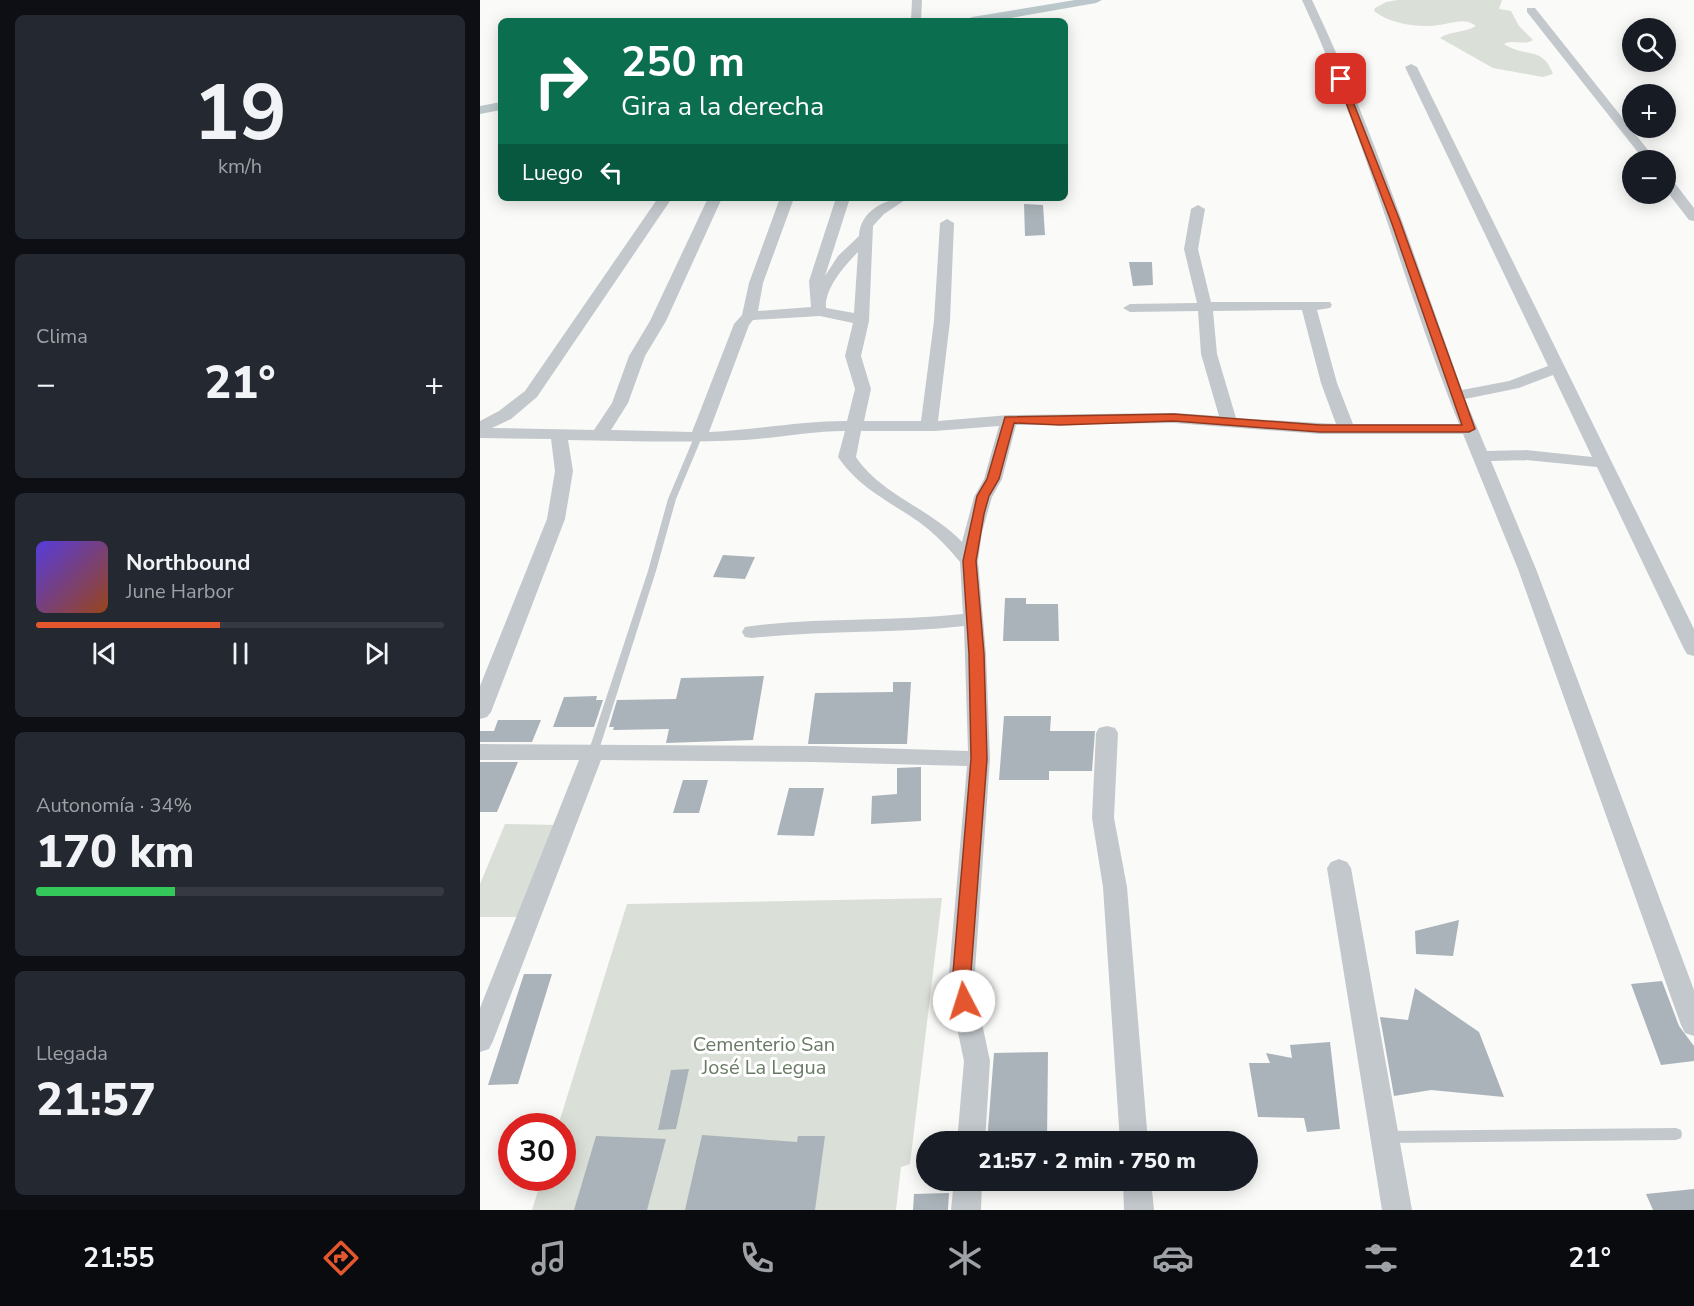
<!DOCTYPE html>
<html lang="es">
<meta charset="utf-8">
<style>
:root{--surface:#171b24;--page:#242831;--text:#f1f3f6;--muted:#9ea1a6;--line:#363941;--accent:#e4572e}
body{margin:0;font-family:"Nunito Sans",sans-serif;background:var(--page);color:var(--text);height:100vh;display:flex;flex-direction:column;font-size:22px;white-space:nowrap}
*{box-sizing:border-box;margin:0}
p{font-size:20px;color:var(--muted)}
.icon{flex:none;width:33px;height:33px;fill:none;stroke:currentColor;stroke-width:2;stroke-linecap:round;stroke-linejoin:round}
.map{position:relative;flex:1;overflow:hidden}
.details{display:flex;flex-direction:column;gap:15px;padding:15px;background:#0d0f14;width:480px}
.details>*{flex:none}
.guide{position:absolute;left:18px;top:18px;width:570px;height:183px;border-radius:9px;box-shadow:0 3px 15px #0003;background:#0b6e4f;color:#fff;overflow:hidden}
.controls{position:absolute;left:1142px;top:18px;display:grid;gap:12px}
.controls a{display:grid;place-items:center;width:54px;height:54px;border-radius:50%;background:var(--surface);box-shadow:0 3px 15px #0003;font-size:30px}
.speed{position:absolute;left:18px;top:1113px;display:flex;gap:12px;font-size:30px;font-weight:700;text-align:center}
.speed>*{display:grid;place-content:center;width:78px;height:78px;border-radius:50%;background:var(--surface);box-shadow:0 3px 15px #0003;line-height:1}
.speed .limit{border:9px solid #d22;background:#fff;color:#111}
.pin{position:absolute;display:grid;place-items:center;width:51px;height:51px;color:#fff;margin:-26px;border-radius:12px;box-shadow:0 3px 9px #0006}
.me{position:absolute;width:66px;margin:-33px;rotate:355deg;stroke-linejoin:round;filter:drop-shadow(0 0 4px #0008)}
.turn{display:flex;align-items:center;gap:21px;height:126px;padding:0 24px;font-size:27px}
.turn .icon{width:78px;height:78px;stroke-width:2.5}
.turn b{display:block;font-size:42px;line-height:51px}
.then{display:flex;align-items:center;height:57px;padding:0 24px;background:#0003;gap:12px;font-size:22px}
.big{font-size:45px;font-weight:800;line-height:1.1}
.details .tile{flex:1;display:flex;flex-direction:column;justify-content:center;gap:9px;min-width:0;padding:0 21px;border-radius:9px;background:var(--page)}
.details .dial{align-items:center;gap:0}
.dial b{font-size:78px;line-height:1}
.song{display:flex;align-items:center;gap:18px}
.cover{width:72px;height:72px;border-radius:9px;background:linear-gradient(135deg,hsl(250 70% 55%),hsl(20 70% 35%))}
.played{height:6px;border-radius:3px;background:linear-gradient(90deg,var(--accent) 45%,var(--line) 45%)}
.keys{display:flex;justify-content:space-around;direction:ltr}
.heat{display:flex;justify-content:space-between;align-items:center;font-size:33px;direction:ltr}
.charge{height:9px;border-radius:4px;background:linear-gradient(90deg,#34c759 34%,var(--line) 0)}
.trip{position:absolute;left:436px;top:1131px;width:342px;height:60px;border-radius:30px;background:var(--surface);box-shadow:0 3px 15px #0003;font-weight:800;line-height:60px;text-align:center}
.tabs{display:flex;height:96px;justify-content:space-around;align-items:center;background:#090b0e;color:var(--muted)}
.tabs .icon{width:42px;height:42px}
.tabs .current{color:var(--accent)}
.tabs b{font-size:27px;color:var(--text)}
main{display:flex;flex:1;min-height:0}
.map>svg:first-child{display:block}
.green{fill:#dadfd7}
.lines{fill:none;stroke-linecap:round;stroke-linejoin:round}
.canal{fill:#bbc7cb;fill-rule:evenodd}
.building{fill:#aab3b9}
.service{fill:#c3c8cc;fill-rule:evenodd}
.minor{fill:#c3c8cc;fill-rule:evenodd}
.route{fill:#e4572e;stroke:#94391e;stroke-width:1.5}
.labels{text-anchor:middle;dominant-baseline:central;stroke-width:6;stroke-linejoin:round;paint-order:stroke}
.near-park-label{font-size:20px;fill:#687a64;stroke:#fff}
</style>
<main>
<section class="details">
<div class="tile dial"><b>19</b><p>km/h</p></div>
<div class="tile"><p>Clima</p>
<div class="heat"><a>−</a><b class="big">21°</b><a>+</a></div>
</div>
<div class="tile">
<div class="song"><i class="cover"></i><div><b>Northbound</b><p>June Harbor</p></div></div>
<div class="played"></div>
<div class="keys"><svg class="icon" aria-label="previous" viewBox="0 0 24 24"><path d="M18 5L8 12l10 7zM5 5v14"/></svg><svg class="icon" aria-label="pause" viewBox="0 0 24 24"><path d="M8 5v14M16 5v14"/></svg><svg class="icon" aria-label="next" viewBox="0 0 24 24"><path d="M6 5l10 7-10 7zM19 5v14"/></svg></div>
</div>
<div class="tile"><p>Autonomía · 34%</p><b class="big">170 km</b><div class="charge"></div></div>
<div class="tile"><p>Llegada</p><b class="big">21:57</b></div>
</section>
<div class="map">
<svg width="1214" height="1210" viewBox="0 0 1214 1210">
<rect width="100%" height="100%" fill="#fafaf8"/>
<path class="green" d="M918,0H1022L1019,9L1031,11L1039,26L1053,40C1044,46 1033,39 1024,44C1045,58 1063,46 1073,74L1063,77L1013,68L960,38C969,31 985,33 996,26C985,17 972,23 959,25C939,28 910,24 894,11L895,8L906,2Z
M25,824L77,825L42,917H0V884Z
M462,898L430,1164L421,1167L416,1210H52L62,1178H82V1126H78L147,904Z"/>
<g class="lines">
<path class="canal" d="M595,0H622L616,3L513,21H486L492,17Z
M21,102V110L0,114V106Z"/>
</g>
<path class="building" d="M544,204L563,205L565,235L545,236Z
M649,262H672L673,285L653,286Z
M243,555L275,557L265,579L233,577Z
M525,598H546V604H578L579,641H523Z
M284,676L273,740L186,743L189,729L133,730L134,727H129L137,700L196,699L201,678Z
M413,682H431L427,744H328L335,693L413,692Z
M117,696L116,700H123L114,727H73L84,697Z
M524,716H571L570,731H615L612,771H569V780H519Z
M18,720H61L52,742H0V731H14Z
M0,762H38L17,812H0Z
M441,767V821L391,824L392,796L417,794V768Z
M203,780H228L219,813H193Z
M309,788H344L334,836L297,835Z
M979,920L973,956L936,954L935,931Z
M44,974H72L38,1084L8,1085Z
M1182,981L1199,1026L1214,1046V1061L1181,1065L1151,984Z
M935,988L999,1032L1024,1097L951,1090L914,1096L900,1017L928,1020Z
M850,1042L860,1129L827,1132L824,1118L778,1117L769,1063H790L786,1053L812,1058L810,1045Z
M568,1052L567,1142H507L514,1053Z
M209,1069L196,1129L178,1130L191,1070Z
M222,1135L317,1142L318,1136H345L335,1210H205Z
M116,1136L186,1139L167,1210H94Z
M1214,1189V1210H1173L1166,1194Z
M469,1193L468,1210H433L434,1194Z"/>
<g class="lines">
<path class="service" d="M215,435H218L222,437L196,499L176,571L118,753L117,756H109L108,753L168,571L188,499Z
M1196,1128L1201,1130L1202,1134L1201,1138L1196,1140L907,1143L902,1141L901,1137L902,1133L907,1131Z"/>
<path class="minor" d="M432,0H442L441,21H431Z
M822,0H832C892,125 935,259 982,390L1029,381L1068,366L925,67L931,64L937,67L1214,629V656L1207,654L1204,649L1117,467L1046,460L1011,461L1056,569L1214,990V1036L1205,1033L1201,1025L1038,569L983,434H840L694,423L536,425L522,479L512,497L502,532L498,561L506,654L510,759L494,985L510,1061L505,1142H477L484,1061L468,985L487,766L333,762L121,760L13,1041L9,1049L0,1052V1008L99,760H0V744L333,746L488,751L484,626C413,634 343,630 272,638L265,637L262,632L265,627L272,626C342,617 413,622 483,614L480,562C468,547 454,533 439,522C409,501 379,488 358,457L365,431C330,431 298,438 264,440C205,443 147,441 88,440L93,471L85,519L11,712L7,717L0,719V686L67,519L75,471L71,439L0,438V421L19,411L45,391L178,198H192L57,397L31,419L12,428L114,430L132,403L149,356L170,321L228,198H242L186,321L165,356L148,403L131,430L212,432L254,324L262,315L269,283L300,198H314L283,283L278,311L331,307L329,281L356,198H370L345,276L358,256L379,236C380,211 405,198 428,198L404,214L393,226L389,321L381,356L391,389L384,421H441L454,321L460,223L467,219L474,223L470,321L458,421L529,415L694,413L739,416L721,354L718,311L650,312L643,308L650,304L717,303L704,249L711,209L718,205L725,209L718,249L731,302H850L852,305L850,308L837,310L857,383L873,424H979C923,284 886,137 822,0ZM378,252L374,313L346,308C344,289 365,265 378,252ZM822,310L841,383L856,424L756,418L737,354L733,311ZM340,316L373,323L365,356L375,389L367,421C321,421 275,430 229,432L269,325L273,320ZM1073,375L1112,457L1046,450L1007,451L985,399L1039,388ZM519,426L504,479L494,497L482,542C451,509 400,494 376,457L381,431H454Z
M1047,8H1055L1176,160H1164L1047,12Z
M1185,176L1190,177L1214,208V221L1209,220L1185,189Z
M627,726L635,728L638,733L634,818L647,887L668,1142H640L623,887L612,818L616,733L619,728Z
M859,859L867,862L871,868L932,1210H902L847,868L851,862Z
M474,1180H502L501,1210H471Z
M643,1180H671L674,1210H644Z"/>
</g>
<path class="route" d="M861,76L864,79L920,221L995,429L989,432H840L694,421L580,425L534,423L519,479L509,496L504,514L496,561L504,654L507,759L490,985L493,1001L491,1007L484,1009L478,1007L472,985L491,759L489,654L483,561L497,496L507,479L525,417L694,414L840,425H982L911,221L857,79Z"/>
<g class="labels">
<g class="near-park-label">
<text x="284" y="1044">Cementerio San<tspan x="284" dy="23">José La Legua</tspan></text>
</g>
</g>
</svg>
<div class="controls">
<a><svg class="icon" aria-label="search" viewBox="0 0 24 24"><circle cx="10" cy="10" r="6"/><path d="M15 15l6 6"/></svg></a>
<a>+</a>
<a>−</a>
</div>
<div class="speed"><div class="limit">30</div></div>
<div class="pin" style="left:861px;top:79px;background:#d93025"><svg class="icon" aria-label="arrive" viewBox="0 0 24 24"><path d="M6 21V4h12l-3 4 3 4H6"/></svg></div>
<svg class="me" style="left:484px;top:1001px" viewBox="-20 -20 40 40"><circle r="19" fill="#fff"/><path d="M0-13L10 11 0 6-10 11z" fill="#e4572e"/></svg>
<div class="trip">21:57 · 2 min · 750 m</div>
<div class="guide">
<div class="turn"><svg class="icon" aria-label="right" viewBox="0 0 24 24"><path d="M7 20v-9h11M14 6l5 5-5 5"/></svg><div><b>250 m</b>Gira a la derecha</div></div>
<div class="then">Luego<svg class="icon" aria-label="left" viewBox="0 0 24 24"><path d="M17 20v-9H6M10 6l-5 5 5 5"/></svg></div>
</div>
</div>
</main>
<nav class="tabs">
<b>21:55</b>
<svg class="icon current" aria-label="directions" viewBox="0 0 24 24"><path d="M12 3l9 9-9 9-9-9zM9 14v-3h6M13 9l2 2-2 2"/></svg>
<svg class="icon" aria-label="music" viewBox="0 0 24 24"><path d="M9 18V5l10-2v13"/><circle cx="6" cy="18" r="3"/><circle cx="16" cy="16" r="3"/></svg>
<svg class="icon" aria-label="phone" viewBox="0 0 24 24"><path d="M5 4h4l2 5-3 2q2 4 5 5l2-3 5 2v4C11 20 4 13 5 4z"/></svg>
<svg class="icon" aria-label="climate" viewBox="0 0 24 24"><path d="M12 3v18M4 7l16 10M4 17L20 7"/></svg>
<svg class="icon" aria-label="car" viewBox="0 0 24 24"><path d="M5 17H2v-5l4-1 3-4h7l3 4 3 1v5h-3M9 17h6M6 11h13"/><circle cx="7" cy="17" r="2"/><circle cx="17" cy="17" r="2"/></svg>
<svg class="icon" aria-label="filters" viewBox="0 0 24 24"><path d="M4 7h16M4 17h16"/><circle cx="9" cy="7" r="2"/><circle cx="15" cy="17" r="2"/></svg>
<b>21°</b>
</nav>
